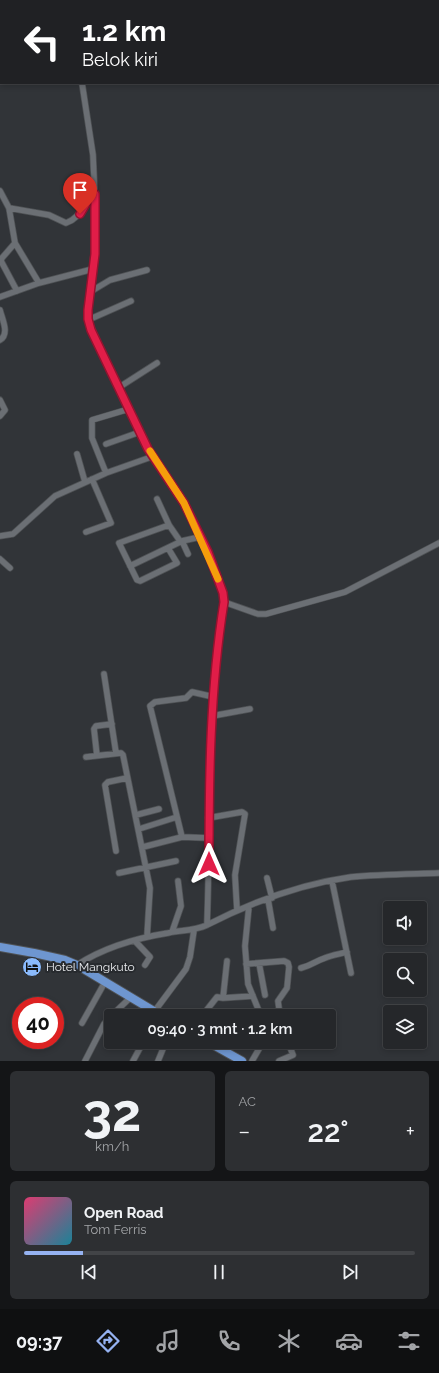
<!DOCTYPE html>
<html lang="id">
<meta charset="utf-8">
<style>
:root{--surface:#25272a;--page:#2d2f32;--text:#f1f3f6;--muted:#a3a5a8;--line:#424447;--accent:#95b2f1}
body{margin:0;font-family:Raleway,sans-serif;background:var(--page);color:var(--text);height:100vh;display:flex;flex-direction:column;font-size:15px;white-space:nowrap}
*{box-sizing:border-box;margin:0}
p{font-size:13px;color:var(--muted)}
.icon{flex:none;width:22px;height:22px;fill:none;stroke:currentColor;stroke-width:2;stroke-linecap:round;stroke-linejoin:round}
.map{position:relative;height:1061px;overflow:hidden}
.sheet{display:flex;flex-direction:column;gap:10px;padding:10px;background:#141517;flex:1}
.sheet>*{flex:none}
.banner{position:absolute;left:0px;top:0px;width:439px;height:84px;box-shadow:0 2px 6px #0003,0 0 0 1px var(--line);background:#202124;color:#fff;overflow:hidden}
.fabs{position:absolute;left:383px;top:901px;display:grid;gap:8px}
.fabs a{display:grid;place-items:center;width:44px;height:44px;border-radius:4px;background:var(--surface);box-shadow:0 2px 6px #0003,0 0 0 1px var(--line);font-size:20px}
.speed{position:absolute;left:12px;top:997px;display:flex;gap:8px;font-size:20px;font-weight:700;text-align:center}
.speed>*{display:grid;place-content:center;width:52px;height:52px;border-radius:50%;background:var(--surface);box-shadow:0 2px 6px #0003,0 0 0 1px var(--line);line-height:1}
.speed .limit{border:6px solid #d22;background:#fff;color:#111}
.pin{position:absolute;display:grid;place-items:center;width:34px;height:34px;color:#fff;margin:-41px -17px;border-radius:50% 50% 50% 0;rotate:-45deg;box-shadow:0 0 4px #0007}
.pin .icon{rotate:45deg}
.me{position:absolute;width:44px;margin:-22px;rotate:0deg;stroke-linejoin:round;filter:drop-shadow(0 0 3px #0008)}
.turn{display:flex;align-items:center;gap:14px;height:84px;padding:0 16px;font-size:18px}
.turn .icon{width:52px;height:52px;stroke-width:2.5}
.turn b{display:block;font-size:28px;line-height:34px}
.big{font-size:30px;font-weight:600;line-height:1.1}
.sheet .card{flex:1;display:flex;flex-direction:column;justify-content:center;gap:6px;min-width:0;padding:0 14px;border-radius:6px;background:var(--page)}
.sheet .dial{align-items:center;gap:0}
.dial b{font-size:52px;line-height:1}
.song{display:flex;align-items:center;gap:12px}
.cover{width:48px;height:48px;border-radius:6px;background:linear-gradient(135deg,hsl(340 70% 55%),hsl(190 70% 35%))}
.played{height:4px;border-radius:2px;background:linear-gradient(90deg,var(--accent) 15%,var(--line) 15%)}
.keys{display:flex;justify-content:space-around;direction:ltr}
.heat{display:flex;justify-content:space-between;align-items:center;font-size:22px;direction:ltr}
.sheet .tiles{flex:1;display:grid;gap:10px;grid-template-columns:1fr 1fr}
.card:last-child{grid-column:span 2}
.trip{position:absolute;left:104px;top:1009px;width:232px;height:40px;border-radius:4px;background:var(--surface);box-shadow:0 2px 6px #0003,0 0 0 1px var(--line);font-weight:600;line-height:40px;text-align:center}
.dock{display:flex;height:64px;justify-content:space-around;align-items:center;background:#0f1011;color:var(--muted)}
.dock .icon{width:28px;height:28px}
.dock .active{color:var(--accent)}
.dock b{font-size:18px;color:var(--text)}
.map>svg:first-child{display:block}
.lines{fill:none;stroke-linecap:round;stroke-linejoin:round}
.minor-casing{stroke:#4f5255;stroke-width:7}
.highway-casing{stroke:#4f5255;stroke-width:10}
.minor{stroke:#6b6f74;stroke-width:5.5}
.highway{stroke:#6e96d0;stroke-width:8}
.route-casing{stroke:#92132f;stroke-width:10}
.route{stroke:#e11d48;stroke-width:7}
.slow{stroke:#f59e0b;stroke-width:7}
.labels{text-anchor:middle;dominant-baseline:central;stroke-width:4;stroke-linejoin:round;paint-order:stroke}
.poi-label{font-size:12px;fill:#e9ebee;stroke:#272a2e;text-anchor:start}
</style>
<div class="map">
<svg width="439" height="1061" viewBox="0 0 439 1061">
<rect width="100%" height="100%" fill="#313438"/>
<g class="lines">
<defs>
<path id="minor" d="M67,0V1
M110,1L111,0
M0,191L9,208L15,243L39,283
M9,208L49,215L66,223C81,218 83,203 95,194
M15,243L2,258L1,261L17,291
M90,292L110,280L147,270
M0,297L39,283L93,269
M0,310C2,319 10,334 0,340
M88,320L131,301
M118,388L157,363
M0,400L5,410L0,416
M106,444L140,432
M77,454L85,482
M106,473L92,438V420L129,409
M157,499L169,525
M86,532L111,523L92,479
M0,536L13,534L55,496L106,473L154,456
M182,541L188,554
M168,548L177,563L140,581L137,580L119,543L169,525L180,541
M0,559L10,568
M130,566L182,541L200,537
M224,602L258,614H266L345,592L439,543
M104,674L116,753
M212,716L250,709
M97,756L94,729L96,726L112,724
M86,757L121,753L123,755L150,888L147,937
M136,815L159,809
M208,818L242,812L245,814L235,875L237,910
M139,829L177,817
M182,837L150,706L155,702L186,698L192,692L214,697
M143,847L182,837L209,838
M116,851L105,785L108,782L127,778
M119,873L176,861
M267,878L272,898
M332,881L351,973
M268,899L273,928
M249,906L245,946L248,984L261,1016
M207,925C252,902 301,884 351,877C380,874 410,874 439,873
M172,932L181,906L178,881
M135,941L150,957L145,965
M259,963L265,995
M246,964L284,961L288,963L289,967L287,988L278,1001L280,1016
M77,965C103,948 137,938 168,933C182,930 194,931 207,925C211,817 207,709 224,602L223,593L208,552L184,503L148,449L114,379L88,320L96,226L93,155L82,83
M301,968C313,965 315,961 325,958C332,955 340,954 347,952
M223,998L253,996
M154,1012L186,969L190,957L194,930
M111,1016L130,998
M202,1016L217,997L223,998L227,961
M82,1023L105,982
M85,1061L104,1024L111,1016
M133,1061L140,1048
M158,1061L165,1044L170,1042
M252,1061L263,1042
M279,1061L293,1055L288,1042"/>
<path id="highway" d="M0,947L34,953L65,960L77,965L162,1016
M208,1042L242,1061"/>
</defs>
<use href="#minor" class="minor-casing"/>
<use href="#highway" class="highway-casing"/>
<use href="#minor" class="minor"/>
<use href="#highway" class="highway"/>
</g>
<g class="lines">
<defs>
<path id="route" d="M80,214L89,199L95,194V254L88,310V319L91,330L148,449L184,503L208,552L223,593L224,602C210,689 209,777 209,864"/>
</defs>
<use href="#route" class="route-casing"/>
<use href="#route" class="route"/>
<path class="slow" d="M150,451L184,503L218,579"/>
</g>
<defs>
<symbol id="hotel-disc" viewBox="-11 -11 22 22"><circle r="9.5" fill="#8abafc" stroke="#272a2e"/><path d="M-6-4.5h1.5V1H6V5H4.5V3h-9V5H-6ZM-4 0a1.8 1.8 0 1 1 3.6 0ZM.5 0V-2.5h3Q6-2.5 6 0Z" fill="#111"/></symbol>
</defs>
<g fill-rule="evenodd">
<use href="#hotel-disc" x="21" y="956" width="22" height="22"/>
</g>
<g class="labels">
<g class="poi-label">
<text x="46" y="967">Hotel Mangkuto</text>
</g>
</g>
</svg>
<div class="fabs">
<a><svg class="icon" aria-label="sound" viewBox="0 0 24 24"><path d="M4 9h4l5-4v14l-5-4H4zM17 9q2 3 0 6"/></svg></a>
<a><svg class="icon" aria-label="search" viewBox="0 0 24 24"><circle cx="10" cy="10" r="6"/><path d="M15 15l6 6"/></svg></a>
<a><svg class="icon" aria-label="layers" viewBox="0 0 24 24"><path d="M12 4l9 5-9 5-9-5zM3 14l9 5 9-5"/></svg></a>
</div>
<div class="speed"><div class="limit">40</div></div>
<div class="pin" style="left:80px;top:214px;background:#d93025"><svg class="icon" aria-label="arrive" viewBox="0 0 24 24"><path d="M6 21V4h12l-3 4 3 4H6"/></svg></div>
<svg class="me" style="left:209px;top:864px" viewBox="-20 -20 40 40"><path d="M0-17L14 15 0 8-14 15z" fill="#e11d48" stroke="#fff" stroke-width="4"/></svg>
<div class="trip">09:40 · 3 mnt · 1.2 km</div>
<div class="banner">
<div class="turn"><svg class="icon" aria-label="left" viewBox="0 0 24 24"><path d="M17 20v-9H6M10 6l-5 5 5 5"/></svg><div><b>1.2 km</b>Belok kiri</div></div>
</div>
</div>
<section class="sheet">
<div class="tiles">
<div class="card dial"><b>32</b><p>km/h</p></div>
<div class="card"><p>AC</p>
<div class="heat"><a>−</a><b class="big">22°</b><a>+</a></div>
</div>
<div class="card">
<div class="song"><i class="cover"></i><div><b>Open Road</b><p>Tom Ferris</p></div></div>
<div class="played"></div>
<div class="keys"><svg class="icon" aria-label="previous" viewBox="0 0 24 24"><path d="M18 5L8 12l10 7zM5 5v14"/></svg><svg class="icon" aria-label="pause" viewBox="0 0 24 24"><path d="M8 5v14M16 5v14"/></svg><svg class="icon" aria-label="next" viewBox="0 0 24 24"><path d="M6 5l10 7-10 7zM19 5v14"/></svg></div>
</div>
</div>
</section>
<nav class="dock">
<b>09:37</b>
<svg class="icon active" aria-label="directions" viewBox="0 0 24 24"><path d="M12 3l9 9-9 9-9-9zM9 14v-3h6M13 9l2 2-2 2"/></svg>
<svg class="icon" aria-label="music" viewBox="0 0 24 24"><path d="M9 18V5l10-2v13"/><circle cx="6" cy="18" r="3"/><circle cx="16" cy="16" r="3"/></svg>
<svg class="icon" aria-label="phone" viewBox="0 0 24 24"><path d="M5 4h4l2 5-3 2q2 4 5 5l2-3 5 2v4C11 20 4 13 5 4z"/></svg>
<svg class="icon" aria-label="climate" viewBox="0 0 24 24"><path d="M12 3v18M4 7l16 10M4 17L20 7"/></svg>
<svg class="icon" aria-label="car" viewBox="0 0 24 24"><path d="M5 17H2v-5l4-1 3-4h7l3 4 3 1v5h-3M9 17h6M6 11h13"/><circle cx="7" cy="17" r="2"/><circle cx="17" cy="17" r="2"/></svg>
<svg class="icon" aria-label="filters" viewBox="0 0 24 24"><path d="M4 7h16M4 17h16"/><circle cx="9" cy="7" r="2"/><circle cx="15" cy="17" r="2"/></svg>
</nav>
